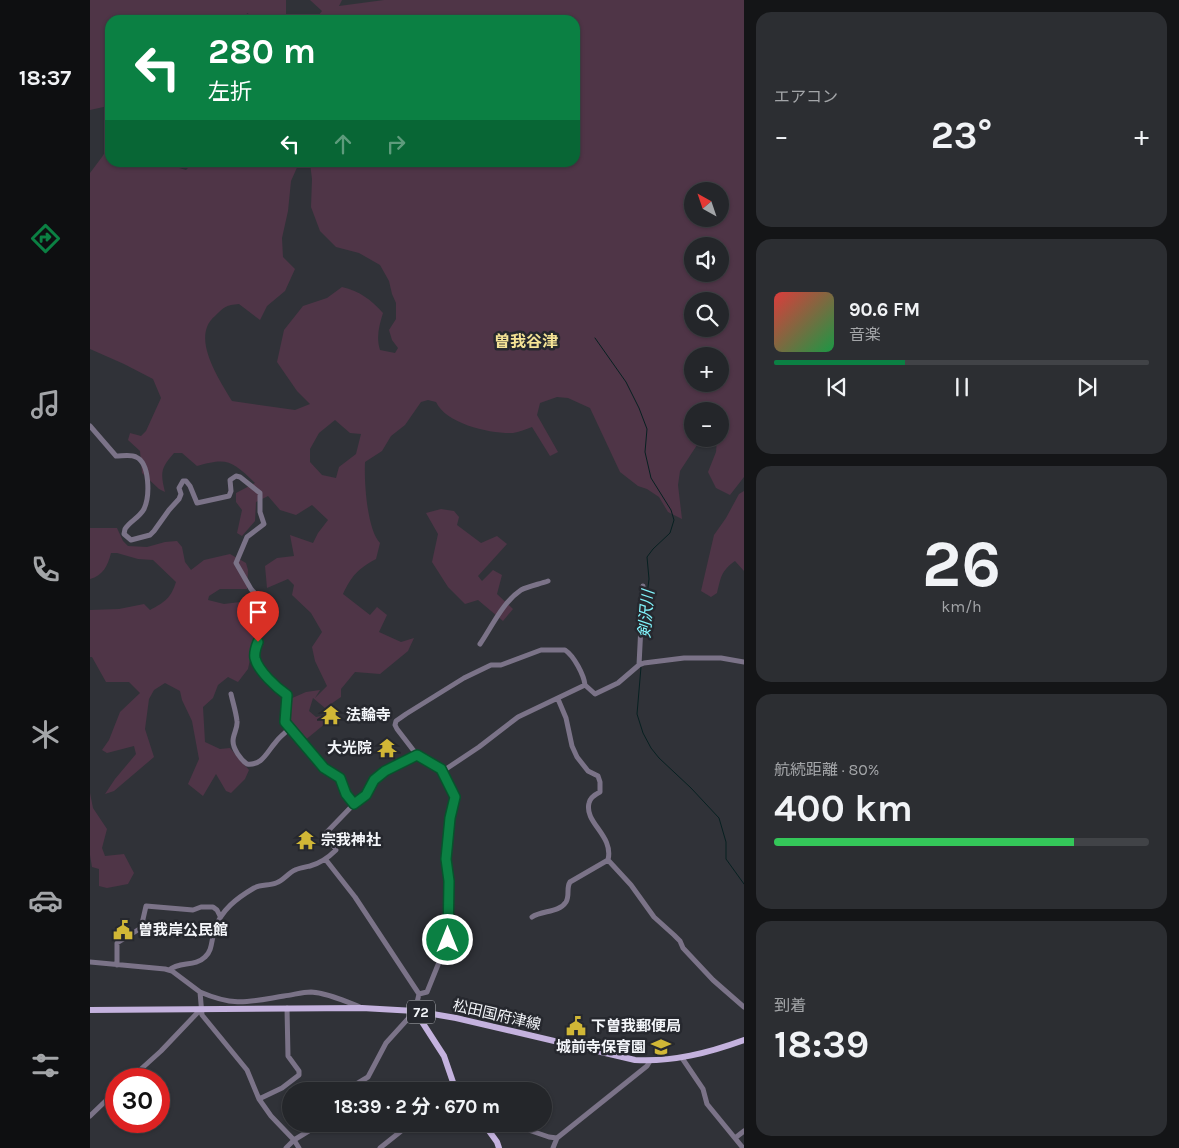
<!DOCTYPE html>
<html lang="ja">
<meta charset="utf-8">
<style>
:root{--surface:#24262a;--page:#2c2e32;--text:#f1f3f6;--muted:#a3a5a8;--line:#414347;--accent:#0b8043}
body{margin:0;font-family:Karla,"Noto Sans JP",sans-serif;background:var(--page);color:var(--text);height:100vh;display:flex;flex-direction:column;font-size:19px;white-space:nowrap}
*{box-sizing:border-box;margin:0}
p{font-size:16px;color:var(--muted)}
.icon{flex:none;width:28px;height:28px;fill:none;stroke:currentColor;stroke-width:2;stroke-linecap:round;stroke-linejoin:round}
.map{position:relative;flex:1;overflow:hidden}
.drawer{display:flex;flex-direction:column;gap:12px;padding:12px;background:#141517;width:435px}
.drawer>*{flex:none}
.hud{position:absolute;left:15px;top:15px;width:475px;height:152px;border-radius:15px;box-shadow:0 1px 4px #0004,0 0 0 1px var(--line);background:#0b8043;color:#fff;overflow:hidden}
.needle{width:32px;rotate:320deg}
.tools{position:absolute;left:594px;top:182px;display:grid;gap:10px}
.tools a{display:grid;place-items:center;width:45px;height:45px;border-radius:50%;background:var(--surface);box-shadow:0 1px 4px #0004,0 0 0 1px var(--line);font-size:25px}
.speed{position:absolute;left:15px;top:1068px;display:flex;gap:10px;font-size:25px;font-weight:700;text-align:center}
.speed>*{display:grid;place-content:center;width:65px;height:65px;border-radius:50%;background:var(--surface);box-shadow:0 1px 4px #0004,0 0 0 1px var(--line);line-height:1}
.speed .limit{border:8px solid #d22;background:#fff;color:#111}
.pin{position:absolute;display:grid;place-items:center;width:42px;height:42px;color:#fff;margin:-51px -21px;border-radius:50% 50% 50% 0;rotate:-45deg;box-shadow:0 0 5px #0007}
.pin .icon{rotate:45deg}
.me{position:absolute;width:55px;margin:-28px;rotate:0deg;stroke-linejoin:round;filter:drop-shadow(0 0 4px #0008)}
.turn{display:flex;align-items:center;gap:18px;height:105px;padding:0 20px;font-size:22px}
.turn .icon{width:65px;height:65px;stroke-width:2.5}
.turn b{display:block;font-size:35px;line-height:42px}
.lanes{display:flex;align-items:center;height:48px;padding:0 20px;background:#0003;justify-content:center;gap:25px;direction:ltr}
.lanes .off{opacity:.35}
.big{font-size:38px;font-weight:700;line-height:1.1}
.drawer .card{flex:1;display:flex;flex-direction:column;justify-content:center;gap:8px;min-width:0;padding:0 18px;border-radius:15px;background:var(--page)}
.drawer .dial{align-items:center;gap:0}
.dial b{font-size:65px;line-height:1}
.song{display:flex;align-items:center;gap:15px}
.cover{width:60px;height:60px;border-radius:8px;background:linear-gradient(135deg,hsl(0 70% 55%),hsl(140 70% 35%))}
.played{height:5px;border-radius:2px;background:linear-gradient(90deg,var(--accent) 35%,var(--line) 35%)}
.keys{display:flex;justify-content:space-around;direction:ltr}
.heat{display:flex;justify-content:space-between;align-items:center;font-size:28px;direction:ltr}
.charge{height:8px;border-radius:4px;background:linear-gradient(90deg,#34c759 80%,var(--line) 0)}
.trip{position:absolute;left:192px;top:1082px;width:270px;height:50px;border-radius:25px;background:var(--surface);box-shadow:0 1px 4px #0004,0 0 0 1px var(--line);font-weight:700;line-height:50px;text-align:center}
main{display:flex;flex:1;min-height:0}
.tab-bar{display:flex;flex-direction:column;width:90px;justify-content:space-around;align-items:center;background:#0e0f11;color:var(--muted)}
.tab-bar .icon{width:35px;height:35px}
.tab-bar .active{color:var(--accent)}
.tab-bar b{font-size:22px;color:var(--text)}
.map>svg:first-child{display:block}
.green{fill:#4f3547;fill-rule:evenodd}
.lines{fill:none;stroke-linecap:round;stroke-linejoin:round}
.stream{stroke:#072021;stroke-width:1}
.minor{stroke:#7b7388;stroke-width:5}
.major{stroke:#c4b2de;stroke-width:6}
.route-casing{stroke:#07532c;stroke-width:12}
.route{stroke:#0b8043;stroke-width:9}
.labels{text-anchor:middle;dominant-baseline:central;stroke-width:5;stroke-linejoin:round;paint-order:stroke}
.shield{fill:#26282e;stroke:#b6b8bc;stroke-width:1}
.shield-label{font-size:14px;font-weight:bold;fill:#f3f5f9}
.poi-label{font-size:15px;font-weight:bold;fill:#f3f5f9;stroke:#26282e;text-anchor:start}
.street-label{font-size:15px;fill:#f3f5f9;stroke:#26282e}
.neighbourhood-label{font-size:16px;font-weight:bold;fill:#f4e395;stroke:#26282e}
.water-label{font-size:16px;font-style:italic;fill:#81f5fc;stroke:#26282e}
</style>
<main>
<nav class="tab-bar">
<b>18:37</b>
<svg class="icon active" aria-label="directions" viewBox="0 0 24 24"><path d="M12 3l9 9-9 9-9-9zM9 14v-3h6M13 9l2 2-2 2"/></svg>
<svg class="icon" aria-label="music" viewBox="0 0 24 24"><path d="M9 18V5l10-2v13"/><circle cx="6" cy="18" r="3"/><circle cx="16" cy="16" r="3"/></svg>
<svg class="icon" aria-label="phone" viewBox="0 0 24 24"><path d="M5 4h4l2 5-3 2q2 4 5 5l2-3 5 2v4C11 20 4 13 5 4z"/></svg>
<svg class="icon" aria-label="climate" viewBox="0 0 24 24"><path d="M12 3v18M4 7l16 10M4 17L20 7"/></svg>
<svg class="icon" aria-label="car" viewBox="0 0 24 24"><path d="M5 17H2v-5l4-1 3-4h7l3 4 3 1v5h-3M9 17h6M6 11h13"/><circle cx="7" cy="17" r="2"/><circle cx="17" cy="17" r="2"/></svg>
<svg class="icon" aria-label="filters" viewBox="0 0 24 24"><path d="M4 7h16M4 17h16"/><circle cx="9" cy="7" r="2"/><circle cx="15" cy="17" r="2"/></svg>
</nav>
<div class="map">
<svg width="654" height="1148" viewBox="0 0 654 1148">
<rect width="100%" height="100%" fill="#303238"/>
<path class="green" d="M0,0H196V18L194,20H169L157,13L155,20H20V108L18,106L0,110Z
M220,0H252L249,6L294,0H654V477L640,495L626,488L618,472L626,452L627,439H630V411H613L612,406L601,411L602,439H605L607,445L590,471L588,485L592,519L578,512L569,497L557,489L548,486L530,472L500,408L478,398L467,397L450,403L447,415L468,452L460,456L442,427C436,429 429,432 423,433C401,434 356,424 346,402L338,400L331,402L315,425L301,436L292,451L275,462C274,481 277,530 290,543L286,559C268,569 262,575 253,594L280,615L287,607L297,615L289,632L311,642L324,638L318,651L290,674L265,672L251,689V697L235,708L223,698L219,711L226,717L231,716L236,723L214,741L196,722L200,699L216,692L230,690L225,698L237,686L225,661L222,647L232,632L221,613L202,595L204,585L198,579L177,588L175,566L187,558L204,556L200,535L223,543L228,533L238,520L222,505L206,515L190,510L178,496L166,502L165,521L152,536L147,533L152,510L146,502V493L165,483C142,461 138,457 107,466L92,453H84C71,468 70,472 75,492L69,489L52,473L50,451L38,440L40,433L51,436L56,431L71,398L63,379L34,364L0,349V173L12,157L20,144V162L80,163L79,165L96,170L103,163H209L201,181L198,211L192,238L193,257L205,269L195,291L177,306L170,320L149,304C136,305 134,307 125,316C100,337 129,379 142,401L205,410L220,404L207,391L187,362L194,330L213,306L237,298L252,287C270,291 281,300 293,313C289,326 286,337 290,350L305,353L308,348L302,340L299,330L306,319V303L302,294L299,281L290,265L269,253L246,247L230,231L221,207L222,179L220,163L485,162V20H225L232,11ZM602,191H630V219H602ZM602,246H630V274H602ZM602,301H630V329H602ZM602,356H630V384H602ZM245,420L260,433L271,434L266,454L249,467L246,478L232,475L220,462V449L229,433Z
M654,491V571L645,561C631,571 631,577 627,593L621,597L611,591L624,535L636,518L649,494Z
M351,509L364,511L369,517L367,525L391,543L407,536L417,544L388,576L392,581L403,570L412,575L407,594L423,609L413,621L388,600L375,604L358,587L342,562L348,534L336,513Z
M0,528H27L33,541L38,546L57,547L75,542L87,541L92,547L95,562L101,570L114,560L140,554L156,563L158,570L157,589H130L119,596L118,600L134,604L166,600L173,611L165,635L158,669L148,682L138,677L128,685L123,698L113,707L115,742L130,749L140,748L159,770L155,779L141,793L136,791L126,774L113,796L98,784L109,759L102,721L92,700L90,691L75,683L64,690L59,699L55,729L64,757L24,791L15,794L25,779L46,754L44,746L17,753L12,750L19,740L30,712L50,693L39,682H16L2,657H0V610L29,609L54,604L60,610C75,602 81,598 86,582L63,560L48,559L27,553H21C18,565 13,576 0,579Z
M0,793L3,808L17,829L12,848L15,856L34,854L44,873L38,884L17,888L9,886V869L2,867L0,855Z"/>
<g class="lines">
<path class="stream" d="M505,338L536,382L549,408L557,429L555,452L561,478L581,510L584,520L580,533L563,549L557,557L559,579L553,626
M551,667L547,714L553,733L561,748L569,758L601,788L629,818L636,842V859L654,884"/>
<path class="minor" d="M0,426L26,456C32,456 41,454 46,457C60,463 60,496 54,509C49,518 40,521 35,529L34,534L41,540L60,535L64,531L79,510L89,499L91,494L89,488L93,481H96L100,486L107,503L139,496L141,491L140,480L146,476L150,477L170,493V512L174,524L157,537L146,563L161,589L176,606L177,616L170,631L165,659L180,681L197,695L195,722L234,768L244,773L250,779L256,794L264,804
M390,644C403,625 412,603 431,590C439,586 450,584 458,581
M549,665L553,586
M141,694C143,703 146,712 147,721C148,728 143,734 143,741C143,749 151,760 157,764C172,766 177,752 185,743C189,737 195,733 200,728
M327,755L307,729L305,725L306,721L316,714L374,678L401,665H411L451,650H475C484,656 494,675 495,685
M353,771L389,747L428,717L495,685L505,694L528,683L549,665L554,663L594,658H631L654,662
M236,860L265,897L329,994L325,1011L296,1043L278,1077L263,1086L258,1091
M518,860L541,885L564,917L584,935L590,941L593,948L623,980L654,1007
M442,917C452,910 469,913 476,902C480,895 476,888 480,882L518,860C524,835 494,823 499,803C500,798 506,794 510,792V782L508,776L498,771L487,757L482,746L476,718L468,699
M0,962L75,969L82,971L110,992L112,1015L157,1070L169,1099L181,1116L204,1140L209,1148
M27,965V943L51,928L56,906L103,910L111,907H123L127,910L130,916
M79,970C89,961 105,967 115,957C123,950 121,939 125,929C131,910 147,898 164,888C171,884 179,886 186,883C194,880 198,873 205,870C209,868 215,867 220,866C231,863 238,858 246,850L236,833L264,804L276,795L284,780L295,771L327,755L351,769L365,797L360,818L356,859L359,881L358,940L337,992L329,994
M110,992C145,1007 158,1002 194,996C203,995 212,992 221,992C237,993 255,1001 270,1007
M592,1058L613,1089L617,1104L653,1148
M40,1079L71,1051L111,1009
M169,1099L192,1088L209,1075V1071L198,1056L197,1008
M0,1116L26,1091
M421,1124L459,1137L467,1138L557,1066L560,1061
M645,1138L654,1131
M196,1148L204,1140L230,1124
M290,1148L320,1124
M463,1148L467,1138"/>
<path class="major" d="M0,1010L272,1008L325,1011L366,1018L545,1060C583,1062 618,1053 654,1040
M325,1011L354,1056L365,1088L368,1091
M394,1124L407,1142L409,1148"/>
</g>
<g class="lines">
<defs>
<path id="route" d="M168,642C166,647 164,653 165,658C168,671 187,688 197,695L195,722L234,768L250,778L256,794L264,804L276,795L284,780L295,771L327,755L351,769L365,797L360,818L356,859L359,881L358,940"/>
</defs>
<use href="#route" class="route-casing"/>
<use href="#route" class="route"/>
</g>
<defs>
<symbol id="temple-bare" viewBox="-9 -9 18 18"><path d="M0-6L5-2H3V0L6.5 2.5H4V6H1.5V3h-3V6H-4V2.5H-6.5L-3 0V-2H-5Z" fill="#d1b736" stroke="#26282e" stroke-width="2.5" paint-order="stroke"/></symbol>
<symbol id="civic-bare" viewBox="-9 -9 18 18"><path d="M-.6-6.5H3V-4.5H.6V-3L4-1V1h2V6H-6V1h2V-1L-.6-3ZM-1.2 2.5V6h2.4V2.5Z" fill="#d1b736" stroke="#26282e" stroke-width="2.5" paint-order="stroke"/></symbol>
<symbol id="school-bare" viewBox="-9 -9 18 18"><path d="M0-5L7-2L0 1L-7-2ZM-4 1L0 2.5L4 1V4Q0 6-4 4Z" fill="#d1b736" stroke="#26282e" stroke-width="2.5" paint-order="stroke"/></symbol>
</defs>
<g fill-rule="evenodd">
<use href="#temple-bare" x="227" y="701" width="28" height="28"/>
<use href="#temple-bare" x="283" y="734" width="28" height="28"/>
<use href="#temple-bare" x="202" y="826" width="28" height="28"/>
<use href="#civic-bare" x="19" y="916" width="28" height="28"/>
<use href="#civic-bare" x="472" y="1012" width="28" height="28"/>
<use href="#school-bare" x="557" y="1033" width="28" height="28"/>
</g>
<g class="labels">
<rect class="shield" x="317" y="1000.5" width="28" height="23" rx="4"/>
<g class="shield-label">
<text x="331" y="1012">72</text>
</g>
<g class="poi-label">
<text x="256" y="715">法輪寺</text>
<text x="282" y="748" text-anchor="end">大光院</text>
<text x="231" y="840">宗我神社</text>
<text x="48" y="930">曽我岸公民館</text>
<text x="501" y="1026">下曽我郵便局</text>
<text x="556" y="1047" text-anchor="end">城前寺保育園</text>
</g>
<g class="street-label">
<text transform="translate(407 1015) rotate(13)">松田国府津線</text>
</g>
<g class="neighbourhood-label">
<text x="436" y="341">曽我谷津</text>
</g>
<g class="water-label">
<text transform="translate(556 614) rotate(-85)">剣沢川</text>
</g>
</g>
</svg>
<div class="tools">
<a><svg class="needle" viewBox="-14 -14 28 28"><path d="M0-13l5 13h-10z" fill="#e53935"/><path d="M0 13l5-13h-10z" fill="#a3a5a8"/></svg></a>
<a><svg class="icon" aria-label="sound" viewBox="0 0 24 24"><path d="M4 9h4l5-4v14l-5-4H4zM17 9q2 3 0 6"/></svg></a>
<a><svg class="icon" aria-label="search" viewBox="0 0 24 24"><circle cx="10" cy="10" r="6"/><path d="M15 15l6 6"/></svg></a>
<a>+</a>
<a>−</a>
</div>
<div class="speed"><div class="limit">30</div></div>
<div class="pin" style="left:168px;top:642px;background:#d93025"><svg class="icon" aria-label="arrive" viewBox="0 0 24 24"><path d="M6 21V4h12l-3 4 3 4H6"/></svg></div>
<svg class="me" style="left:358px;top:940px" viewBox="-20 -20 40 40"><circle r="17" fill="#0b8043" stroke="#fff" stroke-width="3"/><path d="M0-11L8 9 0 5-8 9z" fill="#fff"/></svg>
<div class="trip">18:39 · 2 分 · 670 m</div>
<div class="hud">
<div class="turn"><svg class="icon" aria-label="left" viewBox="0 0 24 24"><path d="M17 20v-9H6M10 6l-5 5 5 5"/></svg><div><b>280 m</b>左折</div></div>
<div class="lanes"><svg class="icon" aria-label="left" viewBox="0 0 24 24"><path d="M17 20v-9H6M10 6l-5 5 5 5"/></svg><svg class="icon off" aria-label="ahead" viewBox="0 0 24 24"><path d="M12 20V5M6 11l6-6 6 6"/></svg><svg class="icon off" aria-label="right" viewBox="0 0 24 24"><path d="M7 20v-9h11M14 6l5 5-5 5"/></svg></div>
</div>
</div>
<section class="drawer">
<div class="card"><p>エアコン</p>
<div class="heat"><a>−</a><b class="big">23°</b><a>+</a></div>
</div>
<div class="card">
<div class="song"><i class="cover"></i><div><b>90.6 FM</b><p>音楽</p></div></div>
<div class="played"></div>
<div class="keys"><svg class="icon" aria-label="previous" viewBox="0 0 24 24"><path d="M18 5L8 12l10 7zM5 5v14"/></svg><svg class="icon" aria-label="pause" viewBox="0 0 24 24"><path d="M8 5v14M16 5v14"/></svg><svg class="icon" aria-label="next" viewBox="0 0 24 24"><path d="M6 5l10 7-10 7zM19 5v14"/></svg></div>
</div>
<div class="card dial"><b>26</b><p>km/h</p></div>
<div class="card"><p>航続距離 · 80%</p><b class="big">400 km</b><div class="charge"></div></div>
<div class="card"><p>到着</p><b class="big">18:39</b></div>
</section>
</main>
